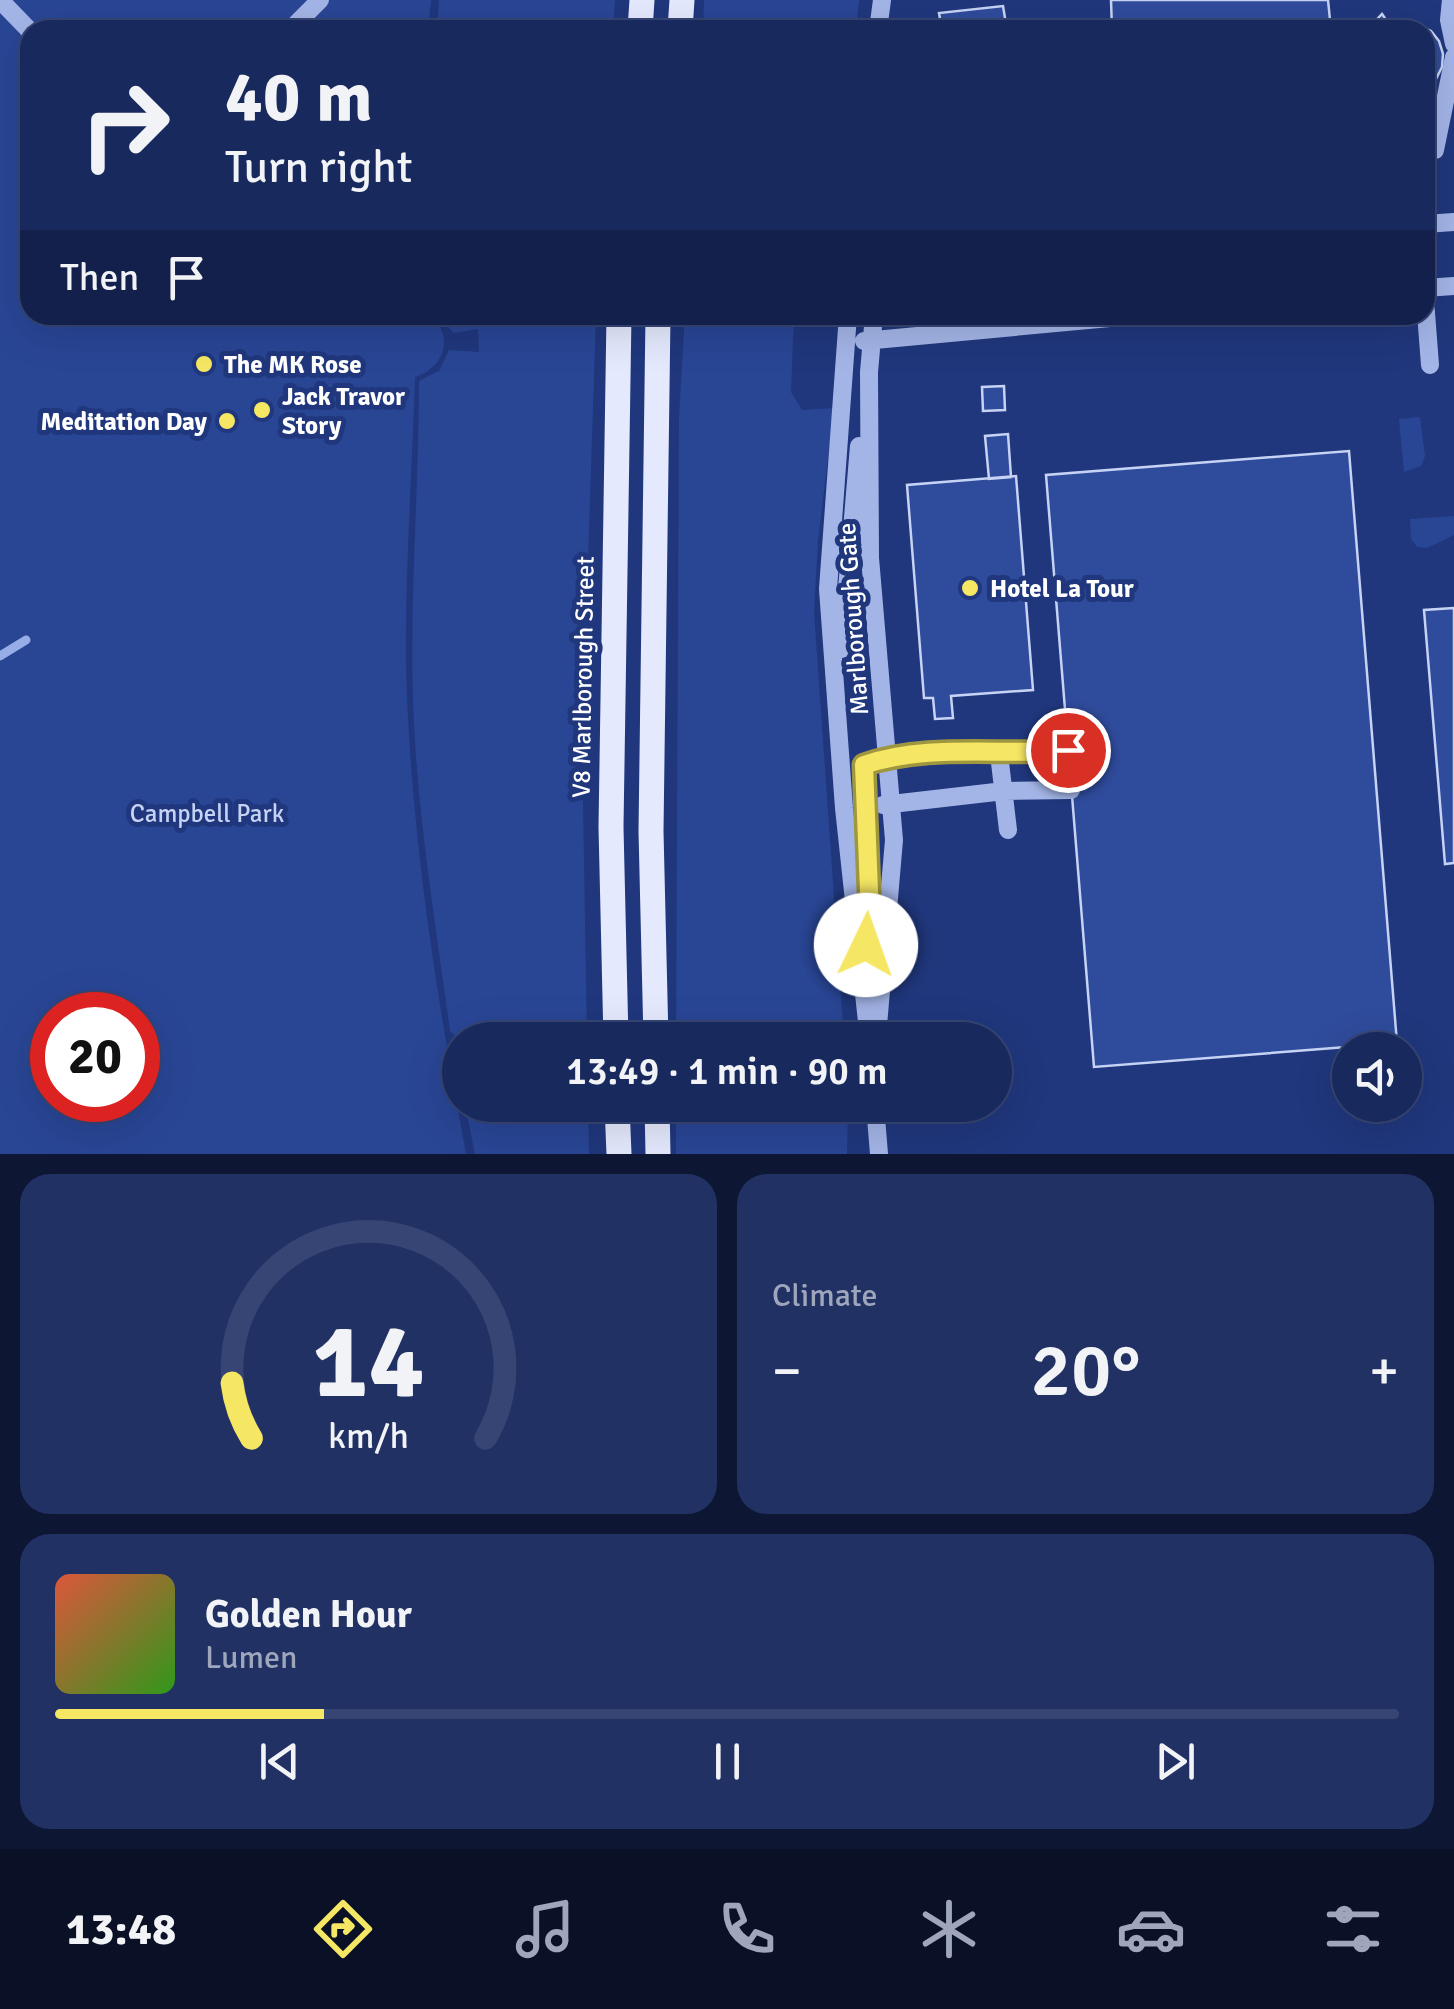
<!DOCTYPE html>
<meta charset="utf-8">
<style>
:root{--surface:#18295e;--page:#213164;--text:#f1f3f6;--muted:#9fa6bc;--line:#364573;--accent:#f5e663}
body{margin:0;font-family:Signika,sans-serif;background:var(--page);color:var(--text);height:100vh;display:flex;flex-direction:column;font-size:38px;white-space:nowrap}
*{box-sizing:border-box;margin:0}
p{font-size:32px;color:var(--muted)}
.icon{flex:none;width:55px;height:55px;fill:none;stroke:currentColor;stroke-width:2;stroke-linecap:round;stroke-linejoin:round}
.map{position:relative;height:1154px;overflow:hidden}
.sheet{display:flex;flex-direction:column;gap:20px;padding:20px;background:#0d1734;flex:1}
.sheet>*{flex:none}
.guide{position:absolute;left:20px;top:20px;width:1415px;height:305px;border-radius:30px;box-shadow:0 10px 40px #0002,0 0 0 2px var(--line);background:#18295e;color:var(--text);overflow:hidden}
.tools{position:absolute;left:1332px;top:1032px;display:grid;gap:20px}
.tools a{display:grid;place-items:center;width:90px;height:90px;border-radius:50%;background:var(--surface);box-shadow:0 10px 40px #0002,0 0 0 2px var(--line);font-size:50px}
.speed{position:absolute;left:30px;top:992px;display:flex;gap:20px;font-size:50px;font-weight:700;text-align:center}
.speed>*{display:grid;place-content:center;width:130px;height:130px;border-radius:50%;background:var(--surface);box-shadow:0 10px 40px #0002,0 0 0 2px var(--line);line-height:1}
.speed .limit{border:15px solid #d22;background:#fff;color:#111}
.pin{position:absolute;display:grid;place-items:center;width:85px;height:85px;color:#fff;margin:-42px;border:5px solid #fff;border-radius:50%;box-shadow:0 2px 10px #0007}
.me{position:absolute;width:110px;margin:-55px;rotate:3deg;stroke-linejoin:round;filter:drop-shadow(0 0 8px #0008)}
.turn{display:flex;align-items:center;gap:35px;height:210px;padding:0 40px;font-size:45px}
.turn .icon{width:130px;height:130px;stroke-width:2.5}
.turn b{display:block;font-size:70px;line-height:85px}
.then{display:flex;align-items:center;height:95px;padding:0 40px;background:#0003;gap:20px;font-size:38px}
.big{font-size:75px;font-weight:600;line-height:1.1}
.sheet .card{flex:1;display:flex;flex-direction:column;justify-content:center;gap:15px;min-width:0;padding:0 35px;border-radius:30px;background:var(--page)}
.sheet .dial{align-items:center;gap:0}
.dial svg{height:260px;overflow:visible;fill:none;stroke:var(--line);stroke-width:7;stroke-linecap:round;text-anchor:middle}
.dial text{fill:var(--text);stroke:none}
.song{display:flex;align-items:center;gap:30px}
.cover{width:120px;height:120px;border-radius:15px;background:linear-gradient(135deg,hsl(10 70% 55%),hsl(110 70% 35%))}
.played{height:10px;border-radius:5px;background:linear-gradient(90deg,var(--accent) 20%,var(--line) 20%)}
.keys{display:flex;justify-content:space-around;direction:ltr}
.heat{display:flex;justify-content:space-between;align-items:center;font-size:55px;direction:ltr}
.sheet .tiles{flex:1;display:grid;gap:20px;grid-template-columns:1fr 1fr}
.card:last-child{grid-column:span 2}
.trip{position:absolute;left:442px;top:1022px;width:570px;height:100px;border-radius:50px;background:var(--surface);box-shadow:0 10px 40px #0002,0 0 0 2px var(--line);font-weight:600;line-height:100px;text-align:center}
.dock{display:flex;height:160px;justify-content:space-around;align-items:center;background:#0a1026;color:var(--muted)}
.dock .icon{width:70px;height:70px}
.dock .current{color:var(--accent)}
.dock b{font-size:45px;color:var(--text)}
.map>svg:first-child{display:block}
.green{fill:#294695;fill-rule:evenodd}
.lines{fill:none;stroke-linecap:round;stroke-linejoin:round}
.stream{stroke:#96ade8;stroke-width:9}
.building{fill:#2f4b9b;stroke:#c6d3f5;stroke-width:2.5}
.minor{stroke:#a3b5e7;stroke-width:18}
.major{stroke:#e4e9fd;stroke-width:25}
.route-casing{stroke:#9f9640;stroke-width:25}
.route{stroke:#f5e663;stroke-width:18}
.poi-dot{fill:#f5e663;stroke:#20377d;stroke-width:4}
.labels{text-anchor:middle;dominant-baseline:central;stroke-width:10;stroke-linejoin:round;paint-order:stroke}
.poi-label{font-size:25px;font-weight:bold;fill:#fff;stroke:#20377d;text-anchor:start}
.street-label{font-size:25px;fill:#fff;stroke:#20377d}
.park-label{font-size:25px;fill:#c6d3f5;stroke:#20377d}
</style>
<div class="map">
<svg width="1454" height="1154" viewBox="0 0 1454 1154">
<rect width="100%" height="100%" fill="#20377d"/>
<path class="green" d="M0,0H431L428,30H30V315H429C456,336 444,368 415,377C412,473 405,569 406,665C410,829 436,993 466,1154H0ZM52,1015H138V1100H52Z
M439,0H615L613,30H437Z
M704,0H859L856,30H703Z
M439,315H596L582,744L587,1040H460L450,1031C437,934 421,838 415,741C407,622 419,501 419,381L439,371L449,350L479,352L478,329L453,333Z
M685,315H794L791,392L802,410L834,408L818,541L814,612L844,1040H676L679,417Z
M1420,417L1425,456L1421,466L1404,472L1399,419Z
M1454,516V535L1427,548L1417,547L1411,539L1410,519Z
M465,1105H588L589,1154H475Z
M676,1105H848L847,1154H676Z"/>
<g class="lines">
<path class="stream" d="M0,656L26,640"/>
</g>
<path class="building" d="M1111,0H1328L1331,30H1112Z
M1003,6L1007,30H942L939,13Z
M1382,14L1391,27L1419,25L1431,31L1439,41L1443,54L1442,67L1436,79L1426,87L1434,102L1425,105V30H1367Z
M1004,386L1005,410L983,411L982,387Z
M1008,434L1011,477L989,479L985,436Z
M1349,451L1397,1043L1094,1067L1046,475Z
M1016,476L1033,690L951,696L953,718L935,719L933,698H924L907,485Z
M1454,608V863L1445,864L1424,610Z"/>
<g class="lines">
<path class="minor" d="M0,0L30,31
M1451,0L1449,20L1454,44
M290,30L320,0
M878,30L882,0
M1425,151L1435,150L1454,57
M1425,224L1454,222
M1425,288L1454,286
M1425,300L1430,365
M848,315L828,589L844,808L869,1040
M874,315L869,372L870,558L894,840L877,1037
M864,341L1142,315
M842,649L859,446
M999,754L1008,830
M883,805L1004,791L1071,790
M866,944L870,916L864,765C928,743 1001,756 1068,749
M875,1105L879,1154"/>
<path class="major" d="M640,30L642,0
M680,30L682,0
M616,1040L611,827L619,315
M656,1040L651,831L658,315
M617,1105L619,1154
M657,1105L658,1154"/>
</g>
<g class="lines">
<defs>
<path id="route" d="M866,945L870,916L864,765C928,743 1001,756 1068,750"/>
</defs>
<use href="#route" class="route-casing"/>
<use href="#route" class="route"/>
</g>
<g class="poi-dot">
<circle cx="204" cy="364" r="10"/>
<circle cx="262" cy="410" r="10"/>
<circle cx="227" cy="421" r="10"/>
<circle cx="970" cy="588" r="10"/>
</g>
<g class="labels">
<g class="poi-label">
<text x="224" y="364">The MK Rose</text>
<text x="282" y="396">Jack Travor<tspan x="282" dy="29">Story</tspan></text>
<text x="207" y="421" text-anchor="end">Meditation Day</text>
<text x="990" y="588">Hotel La Tour</text>
</g>
<g class="street-label">
<text transform="translate(853 619) rotate(-94)">Marlborough Gate</text>
<text transform="translate(583 677) rotate(-89)">V8 Marlborough Street</text>
</g>
<g class="park-label">
<text x="207" y="813">Campbell Park</text>
</g>
</g>
</svg>
<div class="tools">
<a><svg class="icon" aria-label="sound" viewBox="0 0 24 24"><path d="M4 9h4l5-4v14l-5-4H4zM17 9q2 3 0 6"/></svg></a>
</div>
<div class="speed"><div class="limit">20</div></div>
<div class="pin" style="left:1068px;top:750px;background:#d93025"><svg class="icon" aria-label="arrive" viewBox="0 0 24 24"><path d="M6 21V4h12l-3 4 3 4H6"/></svg></div>
<svg class="me" style="left:866px;top:945px" viewBox="-20 -20 40 40"><circle r="19" fill="#fff"/><path d="M0-13L10 11 0 6-10 11z" fill="#f5e663"/></svg>
<div class="trip">13:49 · 1 min · 90 m</div>
<div class="guide">
<div class="turn"><svg class="icon" aria-label="right" viewBox="0 0 24 24"><path d="M7 20v-9h11M14 6l5 5-5 5"/></svg><div><b>40 m</b>Turn right</div></div>
<div class="then">Then<svg class="icon" aria-label="arrive" viewBox="0 0 24 24"><path d="M6 21V4h12l-3 4 3 4H6"/></svg></div>
</div>
</div>
<section class="sheet">
<div class="tiles">
<div class="card dial"><svg viewBox="0 0 100 80">
<path d="M14 69A42 42 0 1 1 86 69"/>
<path d="M14 69A42 42 0 0 1 8 52" stroke="#f5e663"/>
<text x="50" y="56" font-size="32" font-weight="700">14</text>
<text x="50" y="72" font-size="11">km/h</text>
</svg></div>
<div class="card"><p>Climate</p>
<div class="heat"><a>−</a><b class="big">20°</b><a>+</a></div>
</div>
<div class="card">
<div class="song"><i class="cover"></i><div><b>Golden Hour</b><p>Lumen</p></div></div>
<div class="played"></div>
<div class="keys"><svg class="icon" aria-label="previous" viewBox="0 0 24 24"><path d="M18 5L8 12l10 7zM5 5v14"/></svg><svg class="icon" aria-label="pause" viewBox="0 0 24 24"><path d="M8 5v14M16 5v14"/></svg><svg class="icon" aria-label="next" viewBox="0 0 24 24"><path d="M6 5l10 7-10 7zM19 5v14"/></svg></div>
</div>
</div>
</section>
<nav class="dock">
<b>13:48</b>
<svg class="icon current" aria-label="directions" viewBox="0 0 24 24"><path d="M12 3l9 9-9 9-9-9zM9 14v-3h6M13 9l2 2-2 2"/></svg>
<svg class="icon" aria-label="music" viewBox="0 0 24 24"><path d="M9 18V5l10-2v13"/><circle cx="6" cy="18" r="3"/><circle cx="16" cy="16" r="3"/></svg>
<svg class="icon" aria-label="phone" viewBox="0 0 24 24"><path d="M5 4h4l2 5-3 2q2 4 5 5l2-3 5 2v4C11 20 4 13 5 4z"/></svg>
<svg class="icon" aria-label="climate" viewBox="0 0 24 24"><path d="M12 3v18M4 7l16 10M4 17L20 7"/></svg>
<svg class="icon" aria-label="car" viewBox="0 0 24 24"><path d="M5 17H2v-5l4-1 3-4h7l3 4 3 1v5h-3M9 17h6M6 11h13"/><circle cx="7" cy="17" r="2"/><circle cx="17" cy="17" r="2"/></svg>
<svg class="icon" aria-label="filters" viewBox="0 0 24 24"><path d="M4 7h16M4 17h16"/><circle cx="9" cy="7" r="2"/><circle cx="15" cy="17" r="2"/></svg>
</nav>
